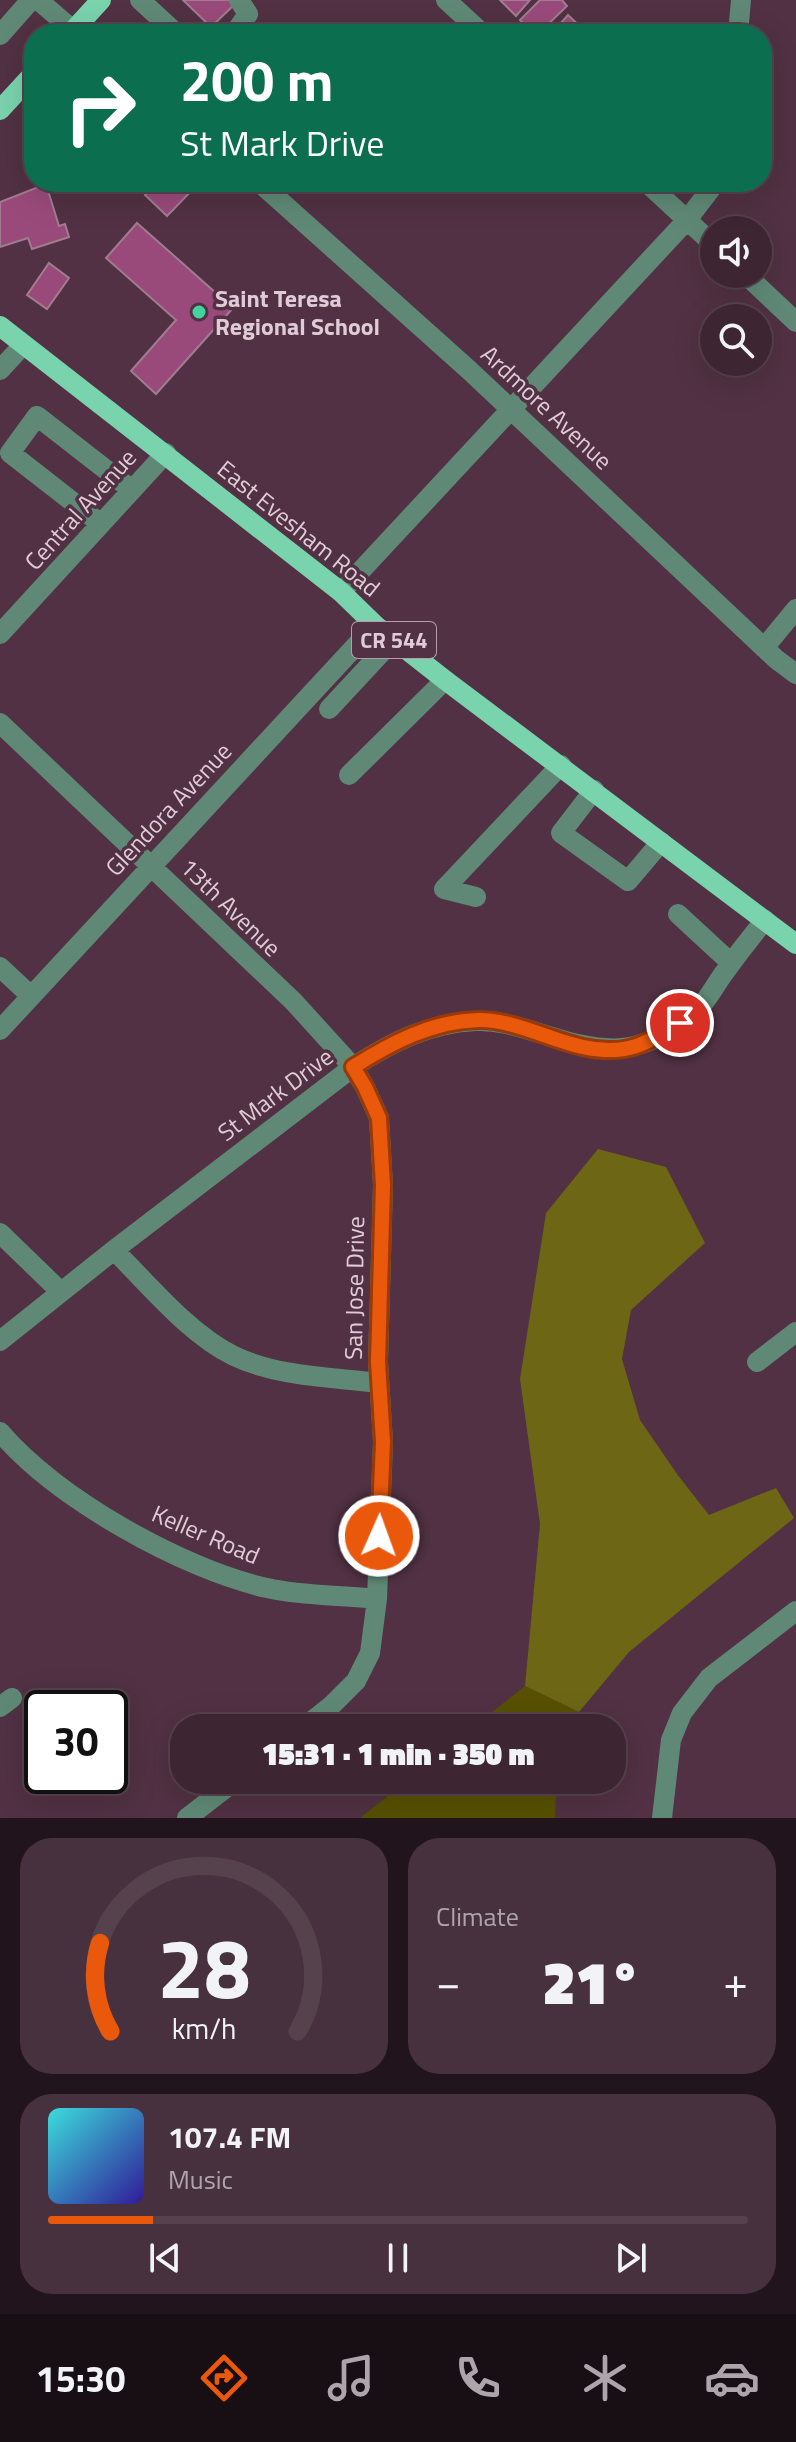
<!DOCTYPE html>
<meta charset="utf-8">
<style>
:root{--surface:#3d2532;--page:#48313e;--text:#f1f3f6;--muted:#ada5ac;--line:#56424d;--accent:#ea580c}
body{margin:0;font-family:"Titillium Web",sans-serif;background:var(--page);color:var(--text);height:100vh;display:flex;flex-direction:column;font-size:30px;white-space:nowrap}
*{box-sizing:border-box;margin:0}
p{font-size:26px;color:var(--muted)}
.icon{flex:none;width:44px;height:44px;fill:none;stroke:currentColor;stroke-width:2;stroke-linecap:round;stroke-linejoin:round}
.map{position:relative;height:1818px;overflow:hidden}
.side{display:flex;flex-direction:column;gap:20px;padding:20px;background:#22141c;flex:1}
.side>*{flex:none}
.top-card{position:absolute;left:24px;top:24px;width:748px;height:168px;border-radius:32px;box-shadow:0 8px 32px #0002,0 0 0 2px var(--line);background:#0b6e4f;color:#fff;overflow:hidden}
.fabs{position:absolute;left:700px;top:216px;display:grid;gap:16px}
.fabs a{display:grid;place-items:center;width:72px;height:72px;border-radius:50%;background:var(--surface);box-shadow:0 8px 32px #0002,0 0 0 2px var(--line);font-size:40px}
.speed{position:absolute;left:24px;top:1690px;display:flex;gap:16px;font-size:40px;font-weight:700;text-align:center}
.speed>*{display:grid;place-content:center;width:104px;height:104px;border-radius:50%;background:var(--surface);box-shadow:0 8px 32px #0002,0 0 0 2px var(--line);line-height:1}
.speed .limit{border:4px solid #111;border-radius:12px;background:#fff;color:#111}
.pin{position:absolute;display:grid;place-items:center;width:68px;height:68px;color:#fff;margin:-34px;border:4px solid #fff;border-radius:50%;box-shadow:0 2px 8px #0007}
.me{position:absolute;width:88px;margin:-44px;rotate:2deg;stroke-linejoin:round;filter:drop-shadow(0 0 6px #0008)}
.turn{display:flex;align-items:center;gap:28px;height:168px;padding:0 24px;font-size:36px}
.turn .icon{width:104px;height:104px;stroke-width:2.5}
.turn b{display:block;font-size:56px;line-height:68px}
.big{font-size:60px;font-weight:800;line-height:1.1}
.side .tile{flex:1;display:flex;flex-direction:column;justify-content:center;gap:12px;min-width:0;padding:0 28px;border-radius:32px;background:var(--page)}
.side .dial{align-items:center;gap:0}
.dial svg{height:208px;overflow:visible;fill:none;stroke:var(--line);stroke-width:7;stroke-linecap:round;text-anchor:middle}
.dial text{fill:var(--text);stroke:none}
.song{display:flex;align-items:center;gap:24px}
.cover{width:96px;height:96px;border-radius:12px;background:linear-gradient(135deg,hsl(180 70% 55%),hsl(250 70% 35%))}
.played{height:8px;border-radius:4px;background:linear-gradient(90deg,var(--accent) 15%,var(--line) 15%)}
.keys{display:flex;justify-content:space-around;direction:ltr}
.heat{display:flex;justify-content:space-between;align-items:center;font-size:44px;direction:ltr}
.side .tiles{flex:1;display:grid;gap:20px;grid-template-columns:1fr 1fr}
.tile:last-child{grid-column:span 2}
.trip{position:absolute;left:170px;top:1714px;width:456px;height:80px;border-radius:32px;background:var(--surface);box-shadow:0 8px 32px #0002,0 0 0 2px var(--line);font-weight:800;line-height:80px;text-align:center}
.tabs{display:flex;height:128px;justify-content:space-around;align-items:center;background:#180f14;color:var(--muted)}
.tabs .icon{width:56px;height:56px}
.tabs .active{color:var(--accent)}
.tabs b{font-size:36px;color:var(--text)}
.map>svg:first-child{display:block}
.green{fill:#575100}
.forest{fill:#6c6615}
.building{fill:#9a4a7a;stroke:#a17c90;stroke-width:2}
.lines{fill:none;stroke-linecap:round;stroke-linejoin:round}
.minor{stroke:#5f8976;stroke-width:20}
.major{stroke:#79d3ad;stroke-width:20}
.route-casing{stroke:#983908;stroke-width:20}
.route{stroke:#ea580c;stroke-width:14}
.poi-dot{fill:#42d4a0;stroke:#513143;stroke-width:3}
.labels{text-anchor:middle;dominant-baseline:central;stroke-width:7;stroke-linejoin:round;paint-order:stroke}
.shield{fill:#513143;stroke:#b59eaa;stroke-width:2}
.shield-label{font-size:22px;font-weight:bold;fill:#e0ccd6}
.poi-label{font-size:24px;font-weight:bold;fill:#e0ccd6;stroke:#513143;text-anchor:start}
.street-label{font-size:24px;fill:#e0ccd6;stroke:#513143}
</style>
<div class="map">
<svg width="796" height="1818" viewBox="0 0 796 1818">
<rect width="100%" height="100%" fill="#513143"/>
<path class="green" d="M525,1686L579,1712L563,1728H472Z
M408,1780H557L555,1818H360Z"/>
<path class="forest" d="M598,1149L666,1167L705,1243L631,1310L622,1359L640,1420L677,1474L709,1515L776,1488L794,1518L629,1652L579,1712L525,1686L540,1524L520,1379L546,1213Z"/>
<path class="building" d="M183,0H233L236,3L211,27Z
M500,0H530L516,16Z
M540,0H562L567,6L538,34H534L520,20Z
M568,15L584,30L581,34H551Z
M157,182H200L167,216L145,195Z
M46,184L59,226L65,224L69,237L32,249L28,238L0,247V202Z
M137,223L233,308L156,394L131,371L176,320L106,258Z
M49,263L69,278L47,309L27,295Z"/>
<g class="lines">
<path class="minor" d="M38,0L73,30
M140,0L177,34
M446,0L483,34
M80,23L93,34
M234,34L248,14L239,0
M738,34L741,0
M0,35L31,0
M259,182L469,370L776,659L796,674
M646,182L714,245
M745,274L796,322
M0,370L23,345
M101,524L10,453L37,416L132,490
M341,592L687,220L716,182
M0,634L166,453
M764,648L796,609
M329,709L394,639
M0,723L293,1001L353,1067L365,1087L379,1118L383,1185L378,1362L383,1442L377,1599L370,1653L356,1681L332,1705L303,1728
M349,775L445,680
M594,790L561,833L628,881L661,842
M476,897L444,889L561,765
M678,914L731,963
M0,967L31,996
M0,1030L375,625
M0,1233L61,1292
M114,1250C149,1285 189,1334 234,1356C278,1377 332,1377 379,1383
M0,1341L114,1250L353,1067C392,1042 429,1023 476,1021C497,1020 516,1026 536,1032C602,1053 637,1061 695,1012C707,1002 715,985 724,973C737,955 751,937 765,920
M757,1362L796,1332
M0,1432C56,1498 182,1569 267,1588C302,1596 341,1595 377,1599
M0,1707L12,1698
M187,1818L236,1780
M662,1818L671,1740L682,1713L709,1678L796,1611"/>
<path class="major" d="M70,34L101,0
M0,110L34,73
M0,326L341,592L375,625L445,680L796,944"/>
</g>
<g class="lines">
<defs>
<path id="route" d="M379,1536L383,1442L378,1362L383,1185L379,1118L365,1087L353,1067C391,1043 432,1021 479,1020C528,1020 574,1057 624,1049C644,1046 662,1033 680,1023"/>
</defs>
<use href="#route" class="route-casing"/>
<use href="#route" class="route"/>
</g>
<circle class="poi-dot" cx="199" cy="312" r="8"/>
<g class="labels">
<rect class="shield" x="352" y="622" width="84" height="36" rx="6"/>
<g class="shield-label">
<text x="394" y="640">CR 544</text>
</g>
<g class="poi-label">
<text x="215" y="298">Saint Teresa<tspan x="215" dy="28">Regional School</tspan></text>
</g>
<g class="street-label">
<text transform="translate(547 407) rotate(43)">Ardmore Avenue</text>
<text transform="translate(80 509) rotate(-48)">Central Avenue</text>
<text transform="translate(299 528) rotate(39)">East Evesham Road</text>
<text transform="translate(168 809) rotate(-47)">Glendora Avenue</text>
<text transform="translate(231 907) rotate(44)">13th Avenue</text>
<text transform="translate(275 1094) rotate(-37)">St Mark Drive</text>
<text transform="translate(354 1288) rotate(-89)">San Jose Drive</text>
<text transform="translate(206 1534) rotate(23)">Keller Road</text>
</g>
</g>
</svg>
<div class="fabs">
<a><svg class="icon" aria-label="sound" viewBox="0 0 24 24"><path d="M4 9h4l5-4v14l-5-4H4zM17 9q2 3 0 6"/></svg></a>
<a><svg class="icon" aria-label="search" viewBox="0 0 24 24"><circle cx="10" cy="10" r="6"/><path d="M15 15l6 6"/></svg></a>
</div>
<div class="speed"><div class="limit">30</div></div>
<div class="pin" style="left:680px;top:1023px;background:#d93025"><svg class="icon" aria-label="arrive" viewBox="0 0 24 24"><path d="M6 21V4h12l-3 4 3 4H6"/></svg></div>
<svg class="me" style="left:379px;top:1536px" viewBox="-20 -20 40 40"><circle r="17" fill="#ea580c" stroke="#fff" stroke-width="3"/><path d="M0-11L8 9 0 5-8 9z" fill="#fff"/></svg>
<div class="trip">15:31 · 1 min · 350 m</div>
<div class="top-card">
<div class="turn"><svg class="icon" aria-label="right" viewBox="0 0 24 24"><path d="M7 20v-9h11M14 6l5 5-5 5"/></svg><div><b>200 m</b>St Mark Drive</div></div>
</div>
</div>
<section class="side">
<div class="tiles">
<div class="tile dial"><svg viewBox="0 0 100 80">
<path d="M14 69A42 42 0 1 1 86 69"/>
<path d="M14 69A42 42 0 0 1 10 35" stroke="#ea580c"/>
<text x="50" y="56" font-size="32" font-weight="700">28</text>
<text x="50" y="72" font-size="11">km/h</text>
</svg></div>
<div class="tile"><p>Climate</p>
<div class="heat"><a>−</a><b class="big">21°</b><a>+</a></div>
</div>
<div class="tile">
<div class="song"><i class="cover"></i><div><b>107.4 FM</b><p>Music</p></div></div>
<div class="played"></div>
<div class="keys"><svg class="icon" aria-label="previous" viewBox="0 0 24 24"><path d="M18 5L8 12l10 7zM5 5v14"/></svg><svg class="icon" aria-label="pause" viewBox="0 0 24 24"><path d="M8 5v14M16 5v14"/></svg><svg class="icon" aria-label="next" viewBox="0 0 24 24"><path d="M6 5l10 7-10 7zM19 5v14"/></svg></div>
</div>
</div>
</section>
<nav class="tabs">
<b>15:30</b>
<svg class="icon active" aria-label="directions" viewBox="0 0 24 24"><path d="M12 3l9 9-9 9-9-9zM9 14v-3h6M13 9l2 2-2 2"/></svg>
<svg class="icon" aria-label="music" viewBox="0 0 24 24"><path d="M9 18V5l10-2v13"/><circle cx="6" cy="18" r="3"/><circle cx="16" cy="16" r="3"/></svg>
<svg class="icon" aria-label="phone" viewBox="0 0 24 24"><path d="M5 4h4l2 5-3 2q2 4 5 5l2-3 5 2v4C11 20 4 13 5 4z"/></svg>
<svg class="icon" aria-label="climate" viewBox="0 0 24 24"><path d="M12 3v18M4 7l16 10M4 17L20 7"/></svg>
<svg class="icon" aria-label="car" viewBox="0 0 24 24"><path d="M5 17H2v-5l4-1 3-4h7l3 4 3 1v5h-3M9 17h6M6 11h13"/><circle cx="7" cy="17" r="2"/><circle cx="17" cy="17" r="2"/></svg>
</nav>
